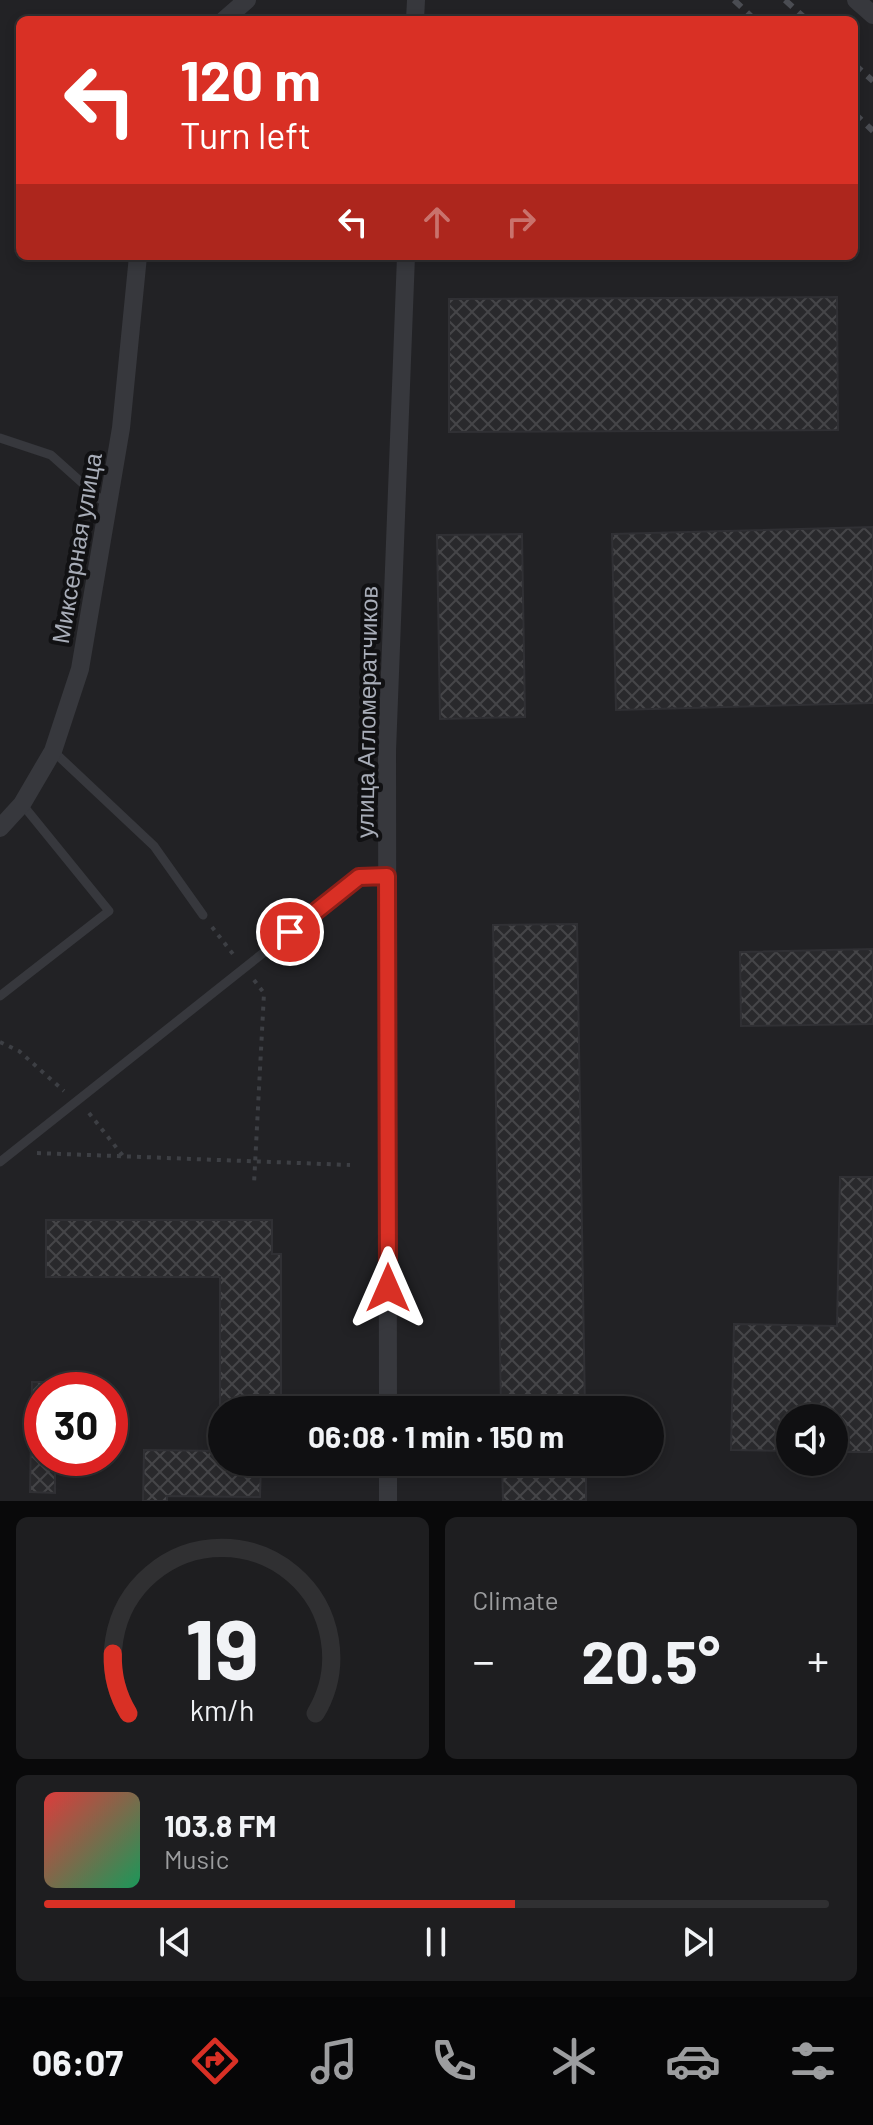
<!DOCTYPE html>
<meta charset="utf-8">
<style>
:root{--surface:#101012;--page:#1e1e20;--text:#f1f3f6;--muted:#9c9d9f;--line:#303032;--accent:#d93025}
body{margin:0;font-family:Barlow,sans-serif;background:var(--page);color:var(--text);height:100vh;display:flex;flex-direction:column;font-size:30px;white-space:nowrap}
*{box-sizing:border-box;margin:0}
p{font-size:26px;color:var(--muted)}
.icon{flex:none;width:44px;height:44px;fill:none;stroke:currentColor;stroke-width:2;stroke-linecap:round;stroke-linejoin:round}
.map{position:relative;height:1501px;overflow:hidden}
.panel{display:flex;flex-direction:column;gap:16px;padding:16px;background:#09090a;flex:1}
.panel>*{flex:none}
.guide{position:absolute;left:16px;top:16px;width:842px;height:244px;border-radius:12px;box-shadow:0 4px 12px #0003,0 0 0 2px var(--line);background:#d93025;color:#fff;overflow:hidden}
.fabs{position:absolute;left:776px;top:1404px;display:grid;gap:16px}
.fabs a{display:grid;place-items:center;width:72px;height:72px;border-radius:50%;background:var(--surface);box-shadow:0 4px 12px #0003,0 0 0 2px var(--line);font-size:40px}
.speed{position:absolute;left:24px;top:1372px;display:flex;gap:16px;font-size:40px;font-weight:700;text-align:center}
.speed>*{display:grid;place-content:center;width:104px;height:104px;border-radius:50%;background:var(--surface);box-shadow:0 4px 12px #0003,0 0 0 2px var(--line);line-height:1}
.speed .limit{border:12px solid #d22;background:#fff;color:#111}
.pin{position:absolute;display:grid;place-items:center;width:68px;height:68px;color:#fff;margin:-34px;border:4px solid #fff;border-radius:50%;box-shadow:0 2px 8px #0007}
.me{position:absolute;width:88px;margin:-44px;rotate:0deg;stroke-linejoin:round;filter:drop-shadow(0 0 6px #0008)}
.turn{display:flex;align-items:center;gap:28px;height:168px;padding:0 32px;font-size:36px}
.turn .icon{width:104px;height:104px;stroke-width:2.5}
.turn b{display:block;font-size:56px;line-height:68px}
.lanes{display:flex;align-items:center;height:76px;padding:0 32px;background:#0003;justify-content:center;gap:40px;direction:ltr}
.lanes .off{opacity:.35}
.big{font-size:60px;font-weight:700;line-height:1.1}
.panel .widget{flex:1;display:flex;flex-direction:column;justify-content:center;gap:12px;min-width:0;padding:0 28px;border-radius:12px;background:var(--page)}
.panel .dial{align-items:center;gap:0}
.dial svg{height:208px;overflow:visible;fill:none;stroke:var(--line);stroke-width:7;stroke-linecap:round;text-anchor:middle}
.dial text{fill:var(--text);stroke:none}
.song{display:flex;align-items:center;gap:24px}
.cover{width:96px;height:96px;border-radius:12px;background:linear-gradient(135deg,hsl(0 70% 55%),hsl(150 70% 35%))}
.played{height:8px;border-radius:4px;background:linear-gradient(90deg,var(--accent) 60%,var(--line) 60%)}
.keys{display:flex;justify-content:space-around;direction:ltr}
.heat{display:flex;justify-content:space-between;align-items:center;font-size:44px;direction:ltr}
.panel .tiles{flex:1;display:grid;gap:16px;grid-template-columns:1fr 1fr}
.widget:last-child{grid-column:span 2}
.trip{position:absolute;left:208px;top:1396px;width:456px;height:80px;border-radius:40px;background:var(--surface);box-shadow:0 4px 12px #0003,0 0 0 2px var(--line);font-weight:700;line-height:80px;text-align:center}
.menu{display:flex;height:128px;justify-content:space-around;align-items:center;background:#060607;color:var(--muted)}
.menu .icon{width:56px;height:56px}
.menu .on{color:var(--accent)}
.menu b{font-size:36px;color:var(--text)}
.map>svg:first-child{display:block}
.built{fill:#222225;fill-rule:evenodd}
.building{fill:url(#building-cross-hatch);stroke:#303034;stroke-width:2}
.lines{fill:none;stroke-linecap:round;stroke-linejoin:round}
.path{stroke:#3d3f44;stroke-width:4;stroke-dasharray:4 6;stroke-linecap:butt}
.service{stroke:#37383d;stroke-width:9}
.minor{stroke:#37383d;stroke-width:18}
.rail{stroke:#4a4c52;stroke-width:6;stroke-dasharray:10 8;stroke-linecap:butt}
.route-casing{stroke:#8d1f18;stroke-width:20}
.route{stroke:#d93025;stroke-width:14}
.labels{text-anchor:middle;dominant-baseline:central;stroke-width:8;stroke-linejoin:round;paint-order:stroke}
.street-label{font-size:24px;fill:#a8adb8;stroke:#111113}
</style>
<div class="map">
<svg width="873" height="1501" viewBox="0 0 873 1501">
<defs>
<pattern id="building-cross-hatch" width="8" height="8" patternUnits="userSpaceOnUse" patternTransform="scale(2)"><rect width="8" height="8" fill="#29292c"/><path d="M0 0l8 8M0 8l8-8" fill="none" stroke="#454548"/></pattern>
</defs>
<rect width="100%" height="100%" fill="#161618"/>
<path class="built" d="M0,0H873V1501H0ZM20,20H854V256H20ZM42,1390H110V1458H42ZM222,1410H650V1462H222ZM790,1418H834V1462H790Z"/>
<path class="building" d="M837,297L838,430L449,432V299Z
M873,527V703L616,710L612,534Z
M522,534L525,717L440,719L437,535Z
M577,924L585,1410H501L493,925Z
M873,949V1024L741,1026L740,952Z
M840,1177H873V1452H834V1418H790V1451L731,1450L734,1324L837,1326Z
M46,1220H272V1254H281V1410H222V1423H220V1277H46Z
M32,1382H57V1390H42V1458H55V1493L30,1492Z
M144,1450L222,1451V1462H261L260,1497L167,1496V1501H143Z
M502,1462H586V1501H503Z"/>
<g class="lines">
<path class="path" d="M212,927L236,958
M254,980L264,993L254,1184
M0,1042L19,1051L64,1091
M89,1113L123,1156
M37,1153L350,1165"/>
<path class="service" d="M0,438L51,455L108,506
M53,751L154,846L203,915
M0,996L109,911L22,804
M0,1162L359,877L387,876"/>
<path class="minor" d="M856,0L873,15
M224,20L247,0
M415,20L416,0
M0,828L22,804L53,751L80,669L121,428L138,256
M388,1410L387,751L406,256
M388,1462V1501"/>
<path class="rail" d="M734,0L755,20
M785,0L807,20
M854,64L873,81
M854,113L873,131"/>
</g>
<g class="lines">
<defs>
<path id="route" d="M290,932L359,877L387,876L388,1288"/>
</defs>
<use href="#route" class="route-casing"/>
<use href="#route" class="route"/>
</g>
<g class="labels">
<g class="street-label">
<text transform="translate(76 548) rotate(-80)">Миксерная улица</text>
<text transform="translate(366 712) rotate(-89)">улица Агломератчиков</text>
</g>
</g>
</svg>
<div class="fabs">
<a><svg class="icon" aria-label="sound" viewBox="0 0 24 24"><path d="M4 9h4l5-4v14l-5-4H4zM17 9q2 3 0 6"/></svg></a>
</div>
<div class="speed"><div class="limit">30</div></div>
<div class="pin" style="left:290px;top:932px;background:#d93025"><svg class="icon" aria-label="arrive" viewBox="0 0 24 24"><path d="M6 21V4h12l-3 4 3 4H6"/></svg></div>
<svg class="me" style="left:388px;top:1288px" viewBox="-20 -20 40 40"><path d="M0-17L14 15 0 8-14 15z" fill="#d93025" stroke="#fff" stroke-width="4"/></svg>
<div class="trip">06:08 · 1 min · 150 m</div>
<div class="guide">
<div class="turn"><svg class="icon" aria-label="left" viewBox="0 0 24 24"><path d="M17 20v-9H6M10 6l-5 5 5 5"/></svg><div><b>120 m</b>Turn left</div></div>
<div class="lanes"><svg class="icon" aria-label="left" viewBox="0 0 24 24"><path d="M17 20v-9H6M10 6l-5 5 5 5"/></svg><svg class="icon off" aria-label="ahead" viewBox="0 0 24 24"><path d="M12 20V5M6 11l6-6 6 6"/></svg><svg class="icon off" aria-label="right" viewBox="0 0 24 24"><path d="M7 20v-9h11M14 6l5 5-5 5"/></svg></div>
</div>
</div>
<section class="panel">
<div class="tiles">
<div class="widget dial"><svg viewBox="0 0 100 80">
<path d="M14 69A42 42 0 1 1 86 69"/>
<path d="M14 69A42 42 0 0 1 8 46" stroke="#d93025"/>
<text x="50" y="56" font-size="32" font-weight="700">19</text>
<text x="50" y="72" font-size="11">km/h</text>
</svg></div>
<div class="widget"><p>Climate</p>
<div class="heat"><a>−</a><b class="big">20.5°</b><a>+</a></div>
</div>
<div class="widget">
<div class="song"><i class="cover"></i><div><b>103.8 FM</b><p>Music</p></div></div>
<div class="played"></div>
<div class="keys"><svg class="icon" aria-label="previous" viewBox="0 0 24 24"><path d="M18 5L8 12l10 7zM5 5v14"/></svg><svg class="icon" aria-label="pause" viewBox="0 0 24 24"><path d="M8 5v14M16 5v14"/></svg><svg class="icon" aria-label="next" viewBox="0 0 24 24"><path d="M6 5l10 7-10 7zM19 5v14"/></svg></div>
</div>
</div>
</section>
<nav class="menu">
<b>06:07</b>
<svg class="icon on" aria-label="directions" viewBox="0 0 24 24"><path d="M12 3l9 9-9 9-9-9zM9 14v-3h6M13 9l2 2-2 2"/></svg>
<svg class="icon" aria-label="music" viewBox="0 0 24 24"><path d="M9 18V5l10-2v13"/><circle cx="6" cy="18" r="3"/><circle cx="16" cy="16" r="3"/></svg>
<svg class="icon" aria-label="phone" viewBox="0 0 24 24"><path d="M5 4h4l2 5-3 2q2 4 5 5l2-3 5 2v4C11 20 4 13 5 4z"/></svg>
<svg class="icon" aria-label="climate" viewBox="0 0 24 24"><path d="M12 3v18M4 7l16 10M4 17L20 7"/></svg>
<svg class="icon" aria-label="car" viewBox="0 0 24 24"><path d="M5 17H2v-5l4-1 3-4h7l3 4 3 1v5h-3M9 17h6M6 11h13"/><circle cx="7" cy="17" r="2"/><circle cx="17" cy="17" r="2"/></svg>
<svg class="icon" aria-label="filters" viewBox="0 0 24 24"><path d="M4 7h16M4 17h16"/><circle cx="9" cy="7" r="2"/><circle cx="15" cy="17" r="2"/></svg>
</nav>
